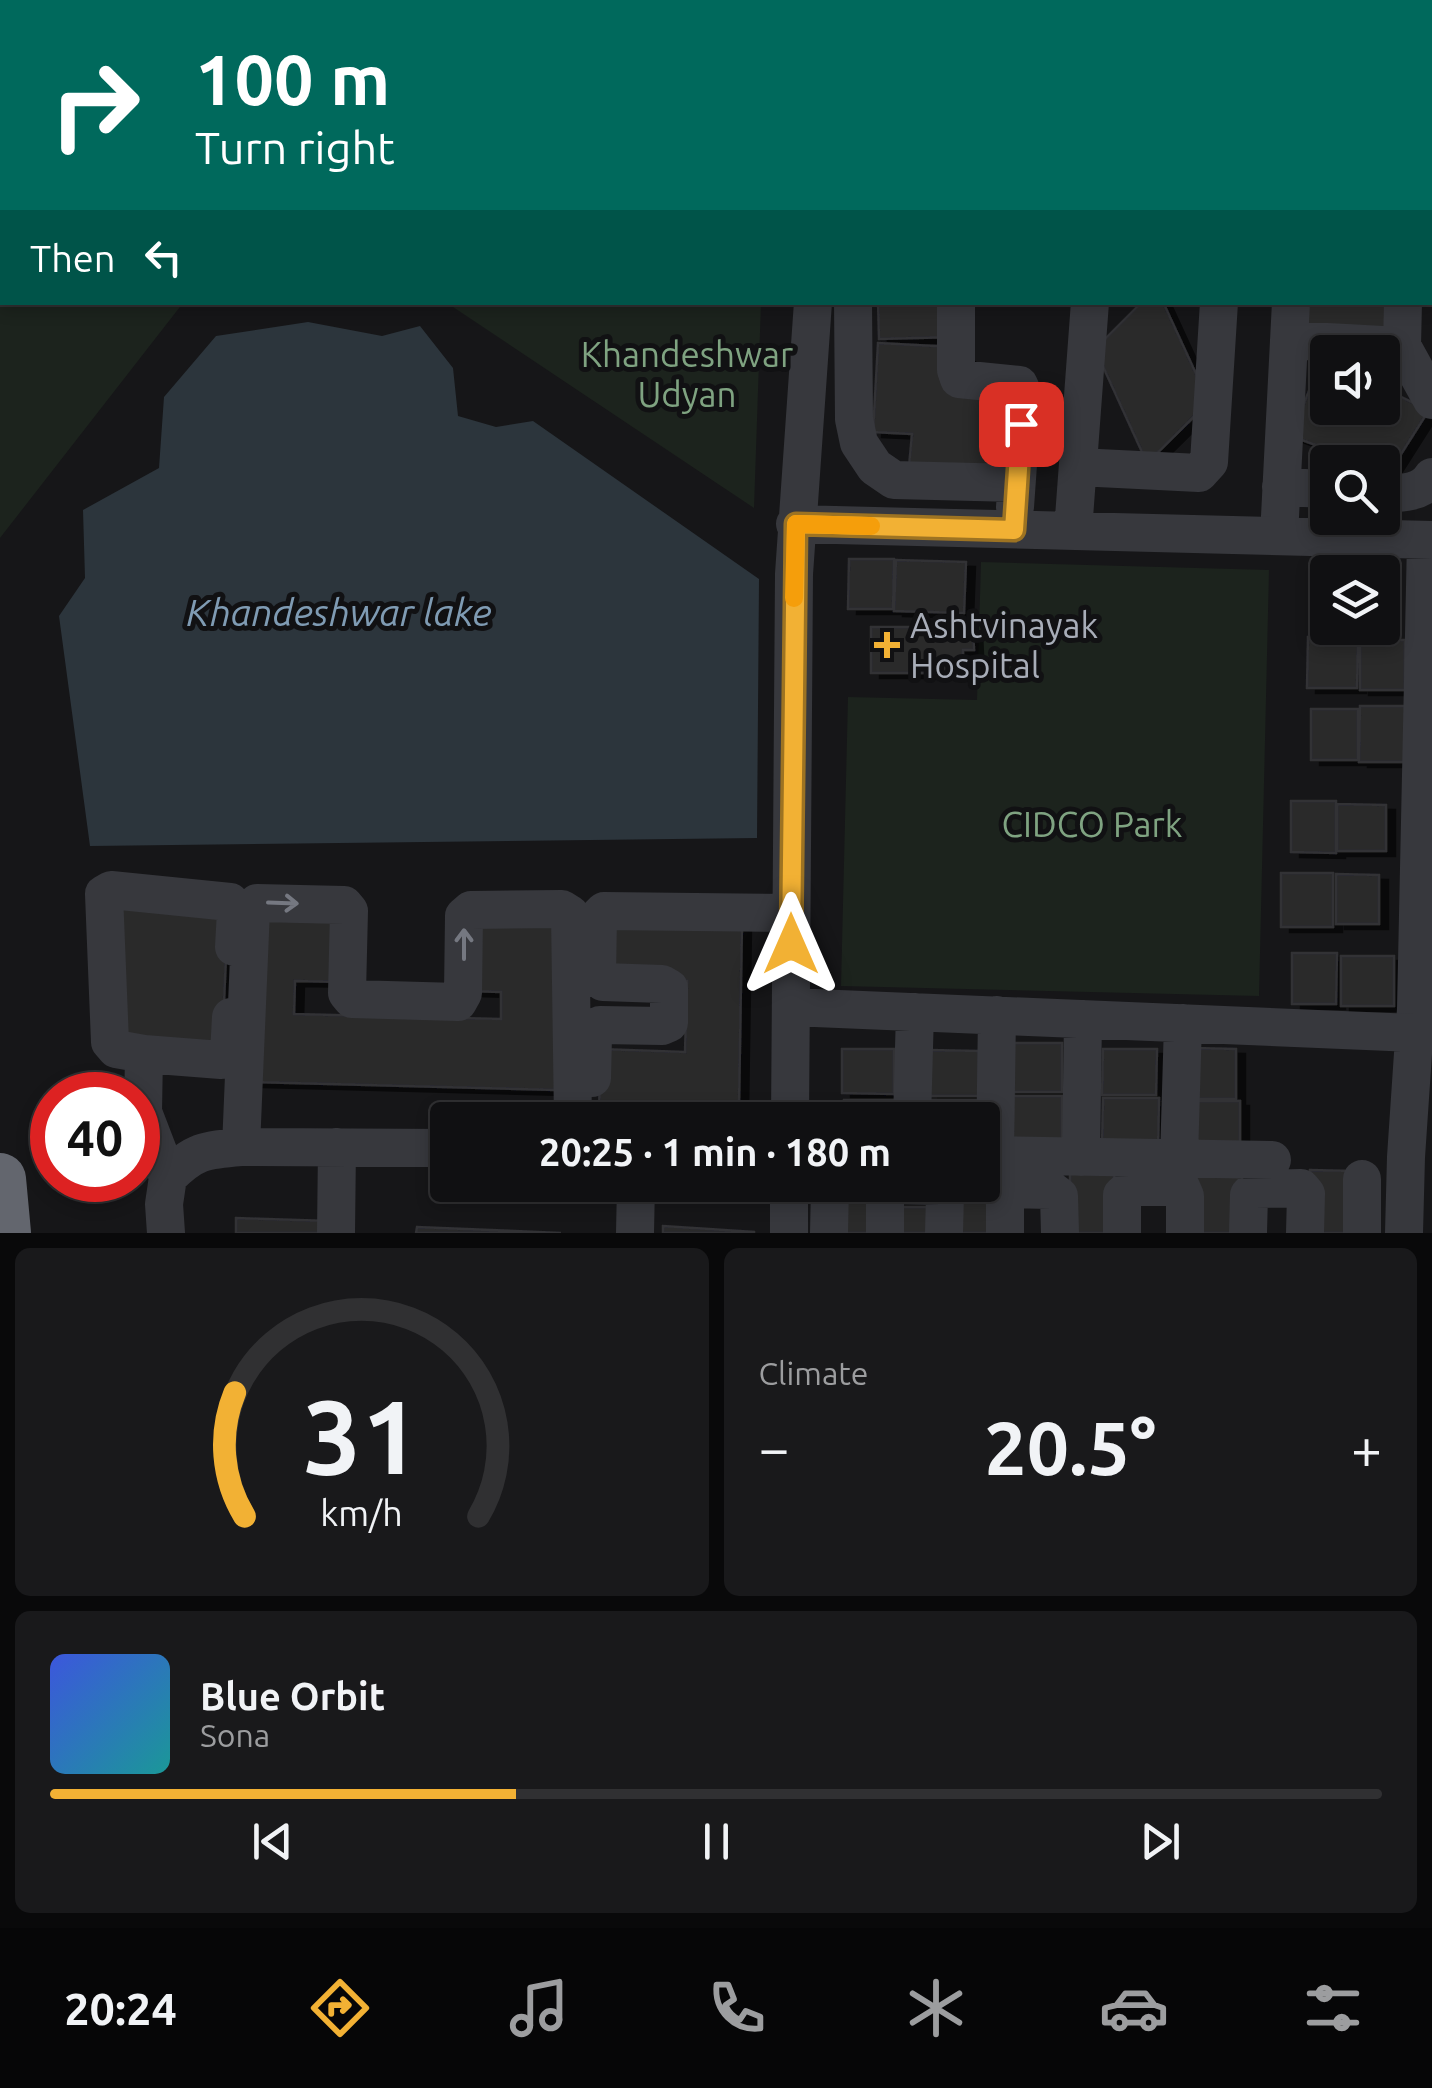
<!DOCTYPE html>
<meta charset="utf-8">
<style>
:root{--surface:#101012;--page:#19191b;--text:#f1f3f6;--muted:#9c9d9f;--line:#303032;--accent:#f2b134}
body{margin:0;font-family:Ubuntu,sans-serif;background:var(--page);color:var(--text);height:100vh;display:flex;flex-direction:column;font-size:38px;white-space:nowrap}
*{box-sizing:border-box;margin:0}
p{font-size:32px;color:var(--muted)}
.icon{flex:none;width:55px;height:55px;fill:none;stroke:currentColor;stroke-width:2;stroke-linecap:round;stroke-linejoin:round}
.map{position:relative;height:1233px;overflow:hidden}
.side{display:flex;flex-direction:column;gap:15px;padding:15px;background:#09090a;flex:1}
.side>*{flex:none}
.banner{position:absolute;left:0px;top:0px;width:1432px;height:305px;box-shadow:0 5px 15px #0003,0 0 0 2px var(--line);background:#00695c;color:#fff;overflow:hidden}
.controls{position:absolute;left:1310px;top:335px;display:grid;gap:20px}
.controls a{display:grid;place-items:center;width:90px;height:90px;border-radius:10px;background:var(--surface);box-shadow:0 5px 15px #0003,0 0 0 2px var(--line);font-size:50px}
.speed{position:absolute;left:30px;top:1072px;display:flex;gap:20px;font-size:50px;font-weight:700;text-align:center}
.speed>*{display:grid;place-content:center;width:130px;height:130px;border-radius:50%;background:var(--surface);box-shadow:0 5px 15px #0003,0 0 0 2px var(--line);line-height:1}
.speed .limit{border:15px solid #d22;background:#fff;color:#111}
.pin{position:absolute;display:grid;place-items:center;width:85px;height:85px;color:#fff;margin:-42px;border-radius:20px;box-shadow:0 5px 15px #0006}
.me{position:absolute;width:110px;margin:-55px;rotate:0deg;stroke-linejoin:round;filter:drop-shadow(0 0 8px #0008)}
.turn{display:flex;align-items:center;gap:35px;height:210px;padding:0 30px;font-size:45px}
.turn .icon{width:130px;height:130px;stroke-width:2.5}
.turn b{display:block;font-size:70px;line-height:85px}
.then{display:flex;align-items:center;height:95px;padding:0 30px;background:#0003;gap:20px;font-size:38px}
.big{font-size:75px;font-weight:600;line-height:1.1}
.side .card{flex:1;display:flex;flex-direction:column;justify-content:center;gap:15px;min-width:0;padding:0 35px;border-radius:15px;background:var(--page)}
.side .dial{align-items:center;gap:0}
.dial svg{height:260px;overflow:visible;fill:none;stroke:var(--line);stroke-width:7;stroke-linecap:round;text-anchor:middle}
.dial text{fill:var(--text);stroke:none}
.song{display:flex;align-items:center;gap:30px}
.cover{width:120px;height:120px;border-radius:15px;background:linear-gradient(135deg,hsl(230 70% 55%),hsl(180 70% 35%))}
.played{height:10px;border-radius:5px;background:linear-gradient(90deg,var(--accent) 35%,var(--line) 35%)}
.keys{display:flex;justify-content:space-around;direction:ltr}
.heat{display:flex;justify-content:space-between;align-items:center;font-size:55px;direction:ltr}
.side .tiles{flex:1;display:grid;gap:15px;grid-template-columns:1fr 1fr}
.card:last-child{grid-column:span 2}
.trip{position:absolute;left:430px;top:1102px;width:570px;height:100px;border-radius:10px;background:var(--surface);box-shadow:0 5px 15px #0003,0 0 0 2px var(--line);font-weight:600;line-height:100px;text-align:center}
.menu{display:flex;height:160px;justify-content:space-around;align-items:center;background:#060607;color:var(--muted)}
.menu .icon{width:70px;height:70px}
.menu .selected{color:var(--accent)}
.menu b{font-size:45px;color:var(--text)}
.map>svg:first-child{display:block}
.green{fill:#1c231d}
.water{fill:#2c353c}
.building{fill:#29292c;stroke:#303034;stroke-width:2.5;filter:url(#shadow)}
.lines{fill:none;stroke-linecap:round;stroke-linejoin:round}
.minor{stroke:#37383d;stroke-width:38}
.highway{stroke:#63666e;stroke-width:52}
.oneway{stroke:#757881}
.route-casing{stroke:#9d7322;stroke-width:25}
.route{stroke:#f2b134;stroke-width:18}
.slow{stroke:#f59e0b;stroke-width:18}
.poi-dot{fill:#f2b134;stroke:#111113;stroke-width:4}
.labels{text-anchor:middle;dominant-baseline:central;stroke-width:10;stroke-linejoin:round;paint-order:stroke}
.park-label{font-size:35px;fill:#7fa381;stroke:#111113}
.poi-label{font-size:35px;fill:#a8adb8;stroke:#111113;text-anchor:start}
.water-label{font-size:38px;font-style:italic;fill:#7f9bb3;stroke:#111113}
</style>
<div class="map">
<svg width="1432" height="1233" viewBox="0 0 1432 1233">
<defs>
<filter id="shadow"><feDropShadow dx="9" dy="5" stdDeviation="0" flood-color="#0009"/></filter>
</defs>
<rect width="100%" height="100%" fill="#161618"/>
<path class="green" d="M0,0H773L772,2H2V302L183,303L0,538Z
M447,303H761L754,508Z
M981,562L1269,570L1259,996L841,986L848,697L977,700Z"/>
<path class="water" d="M308,322L382,336L420,326L453,368L458,416L496,427L533,421L759,579L757,838L90,846L59,616L85,578L83,510L159,468L164,397L216,336Z"/>
<path class="building" d="M879,0H1076V2H879Z
M878,302H954L955,337L879,339Z
M1142,302H1163L1209,402L1147,463L1095,349Z
M1302,302H1393L1392,331L1301,327Z
M878,343L953,347L1016,396L1009,474L909,466L912,434L873,432Z
M1322,358L1328,361V408H1382V388L1429,410L1389,473L1382,471V462H1361L1291,436Z
M849,559H894L893,609H848Z
M896,560L966,562L964,613L894,611Z
M871,627H973L974,650H963V673H871Z
M1308,637H1358L1357,688H1307Z
M1360,640H1405V690H1360Z
M1360,706H1406L1405,762H1359Z
M1311,709H1358V760H1311Z
M1291,801H1336V853L1291,852Z
M1337,804L1386,805V851H1337Z
M1281,873H1333V927H1281Z
M1336,874L1379,875V924H1336Z
M122,906L228,911L222,1047L116,1043Z
M259,910L344,912L342,982L295,981L294,1014L501,1019V992L469,991L471,916L560,918L555,1090L254,1082Z
M604,918L742,923L739,1105L599,1108L601,1049L685,1052L687,981L605,978Z
M1292,953H1337L1336,1004H1292Z
M1341,956H1394V1006H1341Z
M1009,1043H1062V1092H1008Z
M1193,1048L1236,1049V1099H1193Z
M842,1049H894V1094L842,1093Z
M1103,1049H1157L1156,1095H1102Z
M929,1050L979,1051V1096H929Z
M1012,1096H1062V1142H1013Z
M1103,1098H1159L1158,1149L1102,1148Z
M844,1100H894V1120H843Z
M929,1100H977V1120H928Z
M1195,1101H1240V1146H1194Z
M982,1168H999L998,1233H953V1185H982Z
M1310,1170L1354,1171L1353,1233H1310Z
M1070,1172H1114V1233H1070Z
M1196,1176H1242V1233H1195Z
M837,1185H878V1233H837Z
M896,1207H937V1233H896Z
M236,1218L329,1221V1233H236Z
M663,1226L754,1232V1233H663Z
M417,1227L561,1233H416Z"/>
<g class="lines">
<path class="minor" d="M836,2L837,0
M853,302L854,419L859,443L875,467L894,480L1016,483
M956,302V370L959,379L1019,385L1023,394L1015,507
M1403,302L1402,346L1432,400
M1289,340L1402,346
M1078,467L1199,473L1209,462L1219,302
M1281,487L1328,489
M1382,493C1400,494 1422,493 1432,477
M795,524L1432,540
M1073,531L1090,302
M1279,536L1291,302
M791,1007L1414,1033
M144,1054L116,1049L110,1042L104,894L111,890L230,902L236,911L234,947
M592,1078L593,1036L600,1025L662,1026L669,1023V988L662,984L603,982L597,976L598,917L604,911L791,913
M790,1120L794,574L813,302
M912,1120L915,1012
M241,1147L251,909L257,903L344,905L349,911L347,993L352,999L458,1002L463,993L464,916L471,910L562,909L570,914L573,1120
M982,1155L1272,1160
M995,1155L997,1015
M1081,1157L1083,1019
M1179,1158L1183,1023
M168,1177C194,1151 204,1150 241,1147L448,1148
M166,1233L164,1204L168,1177L143,1112L144,1054L221,1060L229,1054L231,1017
M336,1233L337,1147
M635,1233L636,1185
M789,1233V1185
M829,1233L830,1185
M885,1233V1195L893,1185L940,1186L945,1194L944,1233
M1005,1233V1196L1011,1189L1051,1190L1059,1196L1060,1233
M1122,1233V1195L1131,1187H1181L1185,1196V1233
M1248,1233L1249,1195L1255,1189L1301,1188L1306,1194L1305,1233
M1362,1233V1179
M1404,1233L1406,1157L1416,1009L1426,540"/>
<path class="highway" d="M0,1179L5,1233"/>
</g>
<defs><path id="oneway-shaft" d="M-6 0H5M1.5-3L5.5 0L1.5 3" fill="none" stroke-width="1.6" stroke-linecap="round" stroke-linejoin="round" transform="scale(2.5)"/></defs>
<g class="oneway">
<use href="#oneway-shaft" transform="translate(283 903) rotate(2)"/>
<use href="#oneway-shaft" transform="translate(464 944) rotate(-90)"/>
</g>
<g class="lines">
<defs>
<path id="route" d="M791,944L796,524L1014,530L1021,424"/>
</defs>
<use href="#route" class="route-casing"/>
<use href="#route" class="route"/>
<path class="slow" d="M794,598L796,524L871,526"/>
</g>
<path class="poi-dot" d="M882 630h10v10h10v10h-10v10h-10v-10h-10v-10h10z"/>
<g class="labels">
<g class="park-label">
<text x="687" y="354">Khandeshwar<tspan x="687" dy="40">Udyan</tspan></text>
<text x="1092" y="824">CIDCO Park</text>
</g>
<g class="poi-label">
<text x="910" y="625">Ashtvinayak<tspan x="910" dy="40">Hospital</tspan></text>
</g>
<g class="water-label">
<text x="339" y="612">Khandeshwar lake</text>
</g>
</g>
</svg>
<div class="controls">
<a><svg class="icon" aria-label="sound" viewBox="0 0 24 24"><path d="M4 9h4l5-4v14l-5-4H4zM17 9q2 3 0 6"/></svg></a>
<a><svg class="icon" aria-label="search" viewBox="0 0 24 24"><circle cx="10" cy="10" r="6"/><path d="M15 15l6 6"/></svg></a>
<a><svg class="icon" aria-label="layers" viewBox="0 0 24 24"><path d="M12 4l9 5-9 5-9-5zM3 14l9 5 9-5"/></svg></a>
</div>
<div class="speed"><div class="limit">40</div></div>
<div class="pin" style="left:1021px;top:424px;background:#d93025"><svg class="icon" aria-label="arrive" viewBox="0 0 24 24"><path d="M6 21V4h12l-3 4 3 4H6"/></svg></div>
<svg class="me" style="left:791px;top:944px" viewBox="-20 -20 40 40"><path d="M0-17L14 15 0 8-14 15z" fill="#f2b134" stroke="#fff" stroke-width="4"/></svg>
<div class="trip">20:25 · 1 min · 180 m</div>
<div class="banner">
<div class="turn"><svg class="icon" aria-label="right" viewBox="0 0 24 24"><path d="M7 20v-9h11M14 6l5 5-5 5"/></svg><div><b>100 m</b>Turn right</div></div>
<div class="then">Then<svg class="icon" aria-label="left" viewBox="0 0 24 24"><path d="M17 20v-9H6M10 6l-5 5 5 5"/></svg></div>
</div>
</div>
<section class="side">
<div class="tiles">
<div class="card dial"><svg viewBox="0 0 100 80">
<path d="M14 69A42 42 0 1 1 86 69"/>
<path d="M14 69A42 42 0 0 1 11 31" stroke="#f2b134"/>
<text x="50" y="56" font-size="32" font-weight="700">31</text>
<text x="50" y="72" font-size="11">km/h</text>
</svg></div>
<div class="card"><p>Climate</p>
<div class="heat"><a>−</a><b class="big">20.5°</b><a>+</a></div>
</div>
<div class="card">
<div class="song"><i class="cover"></i><div><b>Blue Orbit</b><p>Sona</p></div></div>
<div class="played"></div>
<div class="keys"><svg class="icon" aria-label="previous" viewBox="0 0 24 24"><path d="M18 5L8 12l10 7zM5 5v14"/></svg><svg class="icon" aria-label="pause" viewBox="0 0 24 24"><path d="M8 5v14M16 5v14"/></svg><svg class="icon" aria-label="next" viewBox="0 0 24 24"><path d="M6 5l10 7-10 7zM19 5v14"/></svg></div>
</div>
</div>
</section>
<nav class="menu">
<b>20:24</b>
<svg class="icon selected" aria-label="directions" viewBox="0 0 24 24"><path d="M12 3l9 9-9 9-9-9zM9 14v-3h6M13 9l2 2-2 2"/></svg>
<svg class="icon" aria-label="music" viewBox="0 0 24 24"><path d="M9 18V5l10-2v13"/><circle cx="6" cy="18" r="3"/><circle cx="16" cy="16" r="3"/></svg>
<svg class="icon" aria-label="phone" viewBox="0 0 24 24"><path d="M5 4h4l2 5-3 2q2 4 5 5l2-3 5 2v4C11 20 4 13 5 4z"/></svg>
<svg class="icon" aria-label="climate" viewBox="0 0 24 24"><path d="M12 3v18M4 7l16 10M4 17L20 7"/></svg>
<svg class="icon" aria-label="car" viewBox="0 0 24 24"><path d="M5 17H2v-5l4-1 3-4h7l3 4 3 1v5h-3M9 17h6M6 11h13"/><circle cx="7" cy="17" r="2"/><circle cx="17" cy="17" r="2"/></svg>
<svg class="icon" aria-label="filters" viewBox="0 0 24 24"><path d="M4 7h16M4 17h16"/><circle cx="9" cy="7" r="2"/><circle cx="15" cy="17" r="2"/></svg>
</nav>
